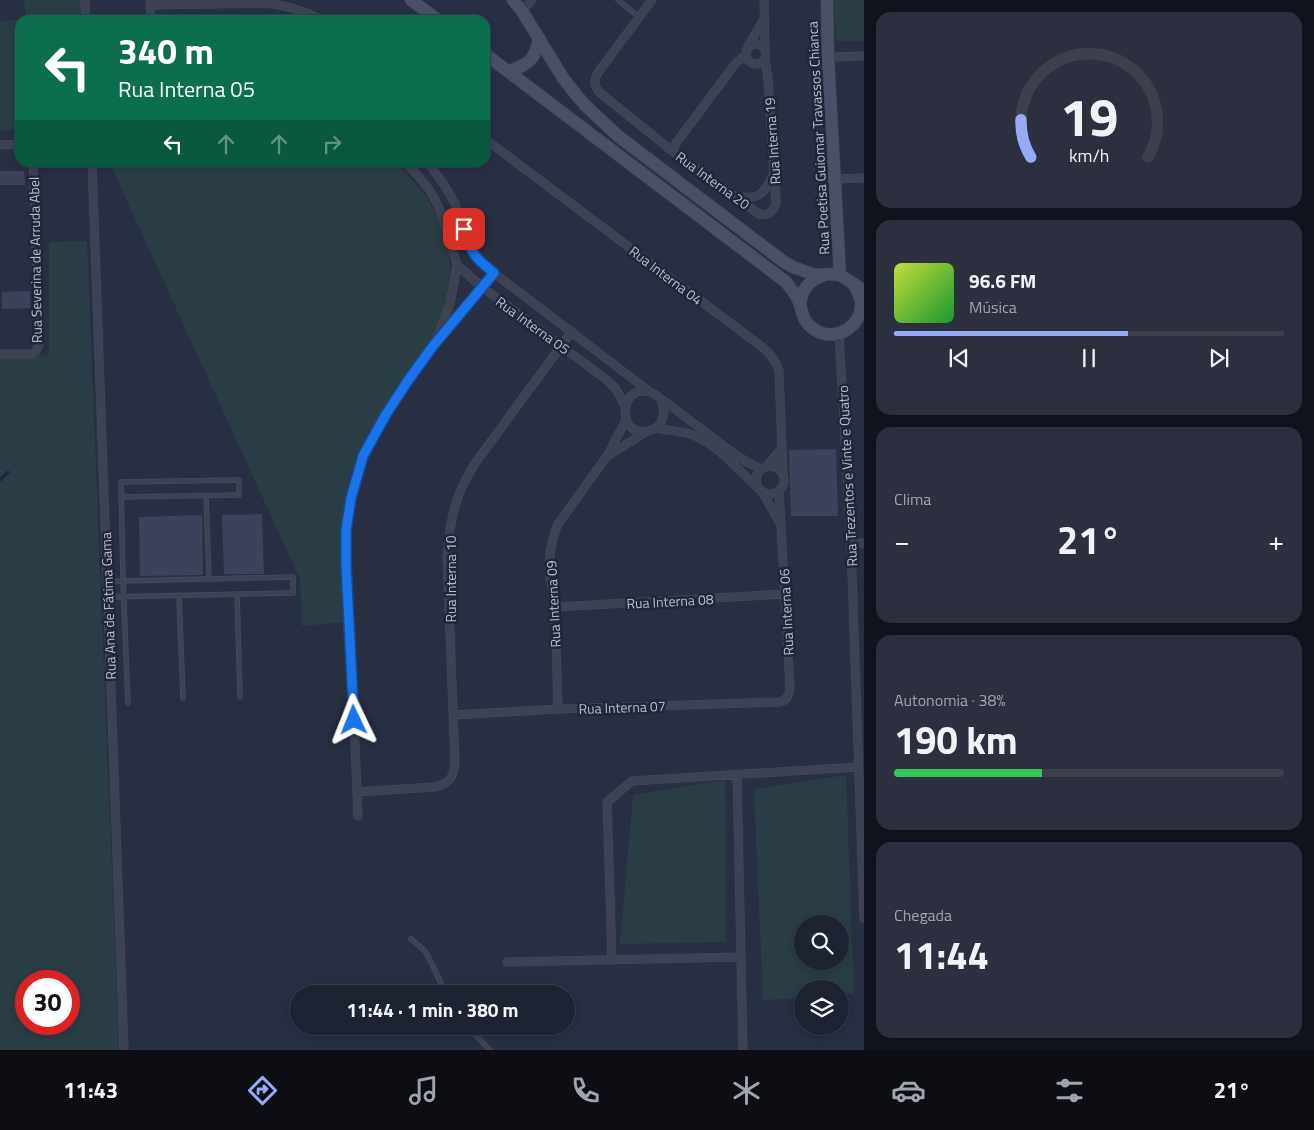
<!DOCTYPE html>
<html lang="pt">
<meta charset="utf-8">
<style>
:root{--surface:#1e2332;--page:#2b2f3e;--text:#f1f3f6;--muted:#a1a4ac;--line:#3c404d;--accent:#96aaf5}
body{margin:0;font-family:"Titillium Web",sans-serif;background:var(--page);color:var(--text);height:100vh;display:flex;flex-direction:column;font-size:19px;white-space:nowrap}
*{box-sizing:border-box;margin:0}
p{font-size:16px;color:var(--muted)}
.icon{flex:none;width:28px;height:28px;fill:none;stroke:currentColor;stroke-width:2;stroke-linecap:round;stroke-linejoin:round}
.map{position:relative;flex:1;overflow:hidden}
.sheet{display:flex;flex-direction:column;gap:12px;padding:12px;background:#10131c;width:450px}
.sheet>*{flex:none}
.top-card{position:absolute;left:15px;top:15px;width:475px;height:152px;border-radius:15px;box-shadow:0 2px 8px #0003,0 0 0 1px var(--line);background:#0b6e4f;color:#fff;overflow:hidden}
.buttons{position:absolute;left:794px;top:915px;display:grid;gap:10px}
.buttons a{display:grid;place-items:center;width:55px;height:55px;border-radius:50%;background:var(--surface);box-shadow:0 2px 8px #0003,0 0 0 1px var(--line);font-size:25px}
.speed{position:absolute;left:15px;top:970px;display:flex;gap:10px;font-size:25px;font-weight:700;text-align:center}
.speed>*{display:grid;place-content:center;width:65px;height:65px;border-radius:50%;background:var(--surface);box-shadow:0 2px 8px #0003,0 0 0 1px var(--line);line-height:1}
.speed .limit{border:8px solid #d22;background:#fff;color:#111}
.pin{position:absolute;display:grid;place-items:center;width:42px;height:42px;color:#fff;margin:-21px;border-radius:10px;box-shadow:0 2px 8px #0006}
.me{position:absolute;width:55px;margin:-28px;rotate:358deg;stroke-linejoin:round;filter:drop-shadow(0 0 4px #0008)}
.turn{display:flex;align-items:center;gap:18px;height:105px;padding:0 20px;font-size:22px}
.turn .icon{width:65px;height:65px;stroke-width:2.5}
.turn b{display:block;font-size:35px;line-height:42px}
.lanes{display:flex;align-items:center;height:48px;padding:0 20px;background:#0003;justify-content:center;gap:25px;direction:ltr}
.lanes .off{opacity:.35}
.big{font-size:38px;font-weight:700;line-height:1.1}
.sheet .card{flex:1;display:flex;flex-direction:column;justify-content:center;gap:8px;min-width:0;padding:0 18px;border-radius:15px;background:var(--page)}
.sheet .dial{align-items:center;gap:0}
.dial svg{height:130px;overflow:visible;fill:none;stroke:var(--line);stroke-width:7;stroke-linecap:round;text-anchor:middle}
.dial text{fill:var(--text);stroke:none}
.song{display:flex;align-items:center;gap:15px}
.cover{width:60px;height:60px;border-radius:8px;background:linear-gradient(135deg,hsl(70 70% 55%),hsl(130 70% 35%))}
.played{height:5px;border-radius:2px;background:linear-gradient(90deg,var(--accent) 60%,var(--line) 60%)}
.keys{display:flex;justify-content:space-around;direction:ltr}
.heat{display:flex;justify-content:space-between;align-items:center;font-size:28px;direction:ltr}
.charge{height:8px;border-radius:4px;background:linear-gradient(90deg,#34c759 38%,var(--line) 0)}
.trip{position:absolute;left:290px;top:985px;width:285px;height:50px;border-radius:25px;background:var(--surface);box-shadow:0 2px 8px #0003,0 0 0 1px var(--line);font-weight:700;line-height:50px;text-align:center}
.dock{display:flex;height:80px;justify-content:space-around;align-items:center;background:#0c0e14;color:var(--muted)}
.dock .icon{width:35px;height:35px}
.dock .current{color:var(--accent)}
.dock b{font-size:22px;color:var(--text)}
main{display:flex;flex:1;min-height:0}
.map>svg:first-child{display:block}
.green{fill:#2a3d44;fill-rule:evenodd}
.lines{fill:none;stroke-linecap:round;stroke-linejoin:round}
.stream{stroke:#1b2442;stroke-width:3}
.building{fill:#3b4259}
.lane-casing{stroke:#464b5c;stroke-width:5.5}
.street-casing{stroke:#464b5c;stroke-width:9}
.secondary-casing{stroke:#464b5c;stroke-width:13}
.lane{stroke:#3d4253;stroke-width:4}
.street{stroke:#3d4253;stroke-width:8}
.secondary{stroke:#4b5066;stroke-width:11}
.route-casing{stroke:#114b97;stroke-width:12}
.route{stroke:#1a73e8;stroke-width:9}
.labels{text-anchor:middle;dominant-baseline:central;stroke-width:5;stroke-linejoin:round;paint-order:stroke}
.street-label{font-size:14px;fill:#babecc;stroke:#212738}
</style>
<main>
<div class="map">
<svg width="864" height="1050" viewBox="0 0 864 1050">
<rect width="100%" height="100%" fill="#282f43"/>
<path class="green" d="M24,0H81V20H26Z
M834,0H864V41H836Z
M20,20V130L0,131V21Z
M145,162L394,163L404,171L426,196L440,223L448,247L450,272L446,305L438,330L400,385L378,420L351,472L344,512L341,556L345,622L302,626L300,579L110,164Z
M87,241L119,1050H0V357L49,355V242ZM26,981H69V1024H26Z
M846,775L854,994L840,995V989H802V998L763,1000L754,789ZM802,924H840V961H802Z
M725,780L726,942L620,944L633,795Z"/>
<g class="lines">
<path class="stream" d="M0,480L8,472"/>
</g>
<path class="building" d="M0,171H24L25,185H0Z
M30,291V308L2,309V292Z
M836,449L838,516H791L789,450Z
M262,514L264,574H224L222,515Z
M202,515L203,575L140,576L139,517Z"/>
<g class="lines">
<defs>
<path id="lane" d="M618,0L639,17
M206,496L209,579
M107,581H123L128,703
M237,594L240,697
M179,596L183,698
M108,597L293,593V577L123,581L121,482L239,480V495L121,497
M411,939L425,951L432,964L446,994
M467,1026L490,1050"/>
<path id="street" d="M85,0L86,20
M652,0L599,71C594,79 593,84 599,92L671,150L759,214C769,216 773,212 776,203L768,79L765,58
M764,0L765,50
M150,2L151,20
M150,5L265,3C286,5 304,11 323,20
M522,11L532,0
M746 54a10 10 0 1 1 20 0a10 10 0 1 1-20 0Z
M748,46L764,19
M828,57L864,56
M485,139L762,347C770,354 776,360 779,371L783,474
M0,145L20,144
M671,150L735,64L745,55
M92,162L124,1050
M405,162L419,177L431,192L439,208L450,241L457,265L482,287L607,380L616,389L625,406
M427,162C441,179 453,196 460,216C467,236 465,246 481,263L650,392
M835,179L864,178
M737,197C762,199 763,194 774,173
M839,334L851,544L864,919
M438,335L450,304L457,265
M0,354H32L36,351L39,344L33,162
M661,399C666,412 664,428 648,431C614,439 619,375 656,395L736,455L747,462L761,469
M655,428C666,430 677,431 687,433C716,442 736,468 758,488
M609,455L646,432
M756 480a14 14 0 1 1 28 0a14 14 0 1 1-28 0Z
M767,466L782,448
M761,490L781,525
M851,544L864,543
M555,607L786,594
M558,709L555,607L550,575V553L553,538L558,524L607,456L626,420
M454,715L558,709L780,702C788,700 789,695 790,687L779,491
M737,775L743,1050
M356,792L434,787C449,784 454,778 455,762L447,556C449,537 451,516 458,497C463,484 469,473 476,462L572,331
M358,816L351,648L346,565V530L351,497L363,456L385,415L433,346L493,273
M612,960L607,802L632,781L858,767
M507,962L741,957"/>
<path id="secondary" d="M411,0L438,20
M513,0L522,11L563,78L578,97L585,105L618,136L784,262L793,267L815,275L833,274L840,275L860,288
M827,0L828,57L840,275
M485,54L786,282C791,289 798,296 800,305C804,317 803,322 815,330C836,343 863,326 861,302C860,296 857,290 854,285
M509,71C528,65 536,59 539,38
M800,304C803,288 808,281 824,275"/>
</defs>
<use href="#lane" class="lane-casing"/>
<use href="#street" class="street-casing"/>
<use href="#secondary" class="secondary-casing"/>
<use href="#lane" class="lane"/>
<use href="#street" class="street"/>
<use href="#secondary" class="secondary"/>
</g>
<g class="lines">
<defs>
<path id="route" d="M354,720L346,565V530L351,498L363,456L385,416L407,382L433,346L494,273C475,258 470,252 464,229"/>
</defs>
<use href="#route" class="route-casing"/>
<use href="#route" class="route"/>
</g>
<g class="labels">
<g class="street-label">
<text transform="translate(818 138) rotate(-93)">Rua Poetisa Guiomar Travassos Chianca</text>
<text transform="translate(772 141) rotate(-94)">Rua Interna 19</text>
<text transform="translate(713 180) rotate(36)">Rua Interna 20</text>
<text transform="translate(35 260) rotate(-91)">Rua Severina de Arruda Abel</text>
<text transform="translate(666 275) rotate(37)">Rua Interna 04</text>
<text transform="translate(533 325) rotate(36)">Rua Interna 05</text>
<text transform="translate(847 476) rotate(-93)">Rua Trezentos e Vinte e Quatro</text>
<text transform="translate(450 579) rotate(-90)">Rua Interna 10</text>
<text transform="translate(670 601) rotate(-3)">Rua Interna 08</text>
<text transform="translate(553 604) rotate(-93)">Rua Interna 09</text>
<text transform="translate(108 606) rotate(-92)">Rua Ana de Fátima Gama</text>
<text transform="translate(786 612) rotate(-93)">Rua Interna 06</text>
<text transform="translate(622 707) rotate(-2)">Rua Interna 07</text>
</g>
</g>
</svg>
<div class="buttons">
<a><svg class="icon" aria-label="search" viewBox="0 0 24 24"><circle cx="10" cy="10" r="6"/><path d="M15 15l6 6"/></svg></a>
<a><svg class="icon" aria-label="layers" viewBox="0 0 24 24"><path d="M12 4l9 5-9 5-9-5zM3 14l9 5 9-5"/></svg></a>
</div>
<div class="speed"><div class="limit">30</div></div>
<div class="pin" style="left:464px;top:229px;background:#d93025"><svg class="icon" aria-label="arrive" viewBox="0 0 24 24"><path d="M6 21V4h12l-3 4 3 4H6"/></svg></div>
<svg class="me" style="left:354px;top:720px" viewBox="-20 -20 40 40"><path d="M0-17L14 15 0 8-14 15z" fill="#1a73e8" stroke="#fff" stroke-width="4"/></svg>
<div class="trip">11:44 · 1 min · 380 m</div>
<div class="top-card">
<div class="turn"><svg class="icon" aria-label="left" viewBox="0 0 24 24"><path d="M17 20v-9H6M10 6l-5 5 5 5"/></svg><div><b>340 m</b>Rua Interna 05</div></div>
<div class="lanes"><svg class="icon" aria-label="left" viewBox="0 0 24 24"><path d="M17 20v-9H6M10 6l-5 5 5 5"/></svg><svg class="icon off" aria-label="ahead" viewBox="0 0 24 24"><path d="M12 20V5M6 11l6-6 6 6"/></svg><svg class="icon off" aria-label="ahead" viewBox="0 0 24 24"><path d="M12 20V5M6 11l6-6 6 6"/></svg><svg class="icon off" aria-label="right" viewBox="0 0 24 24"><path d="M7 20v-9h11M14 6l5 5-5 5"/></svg></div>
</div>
</div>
<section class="sheet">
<div class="card dial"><svg viewBox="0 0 100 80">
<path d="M14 69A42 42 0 1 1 86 69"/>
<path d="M14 69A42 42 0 0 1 8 46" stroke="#96aaf5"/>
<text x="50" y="56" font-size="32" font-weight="700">19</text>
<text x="50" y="72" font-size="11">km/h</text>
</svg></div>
<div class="card">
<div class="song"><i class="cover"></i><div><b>96.6 FM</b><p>Música</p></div></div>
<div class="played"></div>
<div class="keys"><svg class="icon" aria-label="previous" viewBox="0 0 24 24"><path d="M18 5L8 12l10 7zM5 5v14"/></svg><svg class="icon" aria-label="pause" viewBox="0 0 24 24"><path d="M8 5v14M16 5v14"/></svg><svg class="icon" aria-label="next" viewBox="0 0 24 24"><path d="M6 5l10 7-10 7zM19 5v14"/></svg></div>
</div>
<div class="card"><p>Clima</p>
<div class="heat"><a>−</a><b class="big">21°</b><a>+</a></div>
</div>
<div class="card"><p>Autonomia · 38%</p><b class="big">190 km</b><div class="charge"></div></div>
<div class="card"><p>Chegada</p><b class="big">11:44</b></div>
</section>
</main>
<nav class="dock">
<b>11:43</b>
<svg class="icon current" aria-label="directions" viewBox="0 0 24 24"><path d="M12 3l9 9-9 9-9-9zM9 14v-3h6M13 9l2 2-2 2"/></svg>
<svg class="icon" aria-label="music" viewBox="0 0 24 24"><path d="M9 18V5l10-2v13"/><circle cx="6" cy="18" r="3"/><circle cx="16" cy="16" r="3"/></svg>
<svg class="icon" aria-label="phone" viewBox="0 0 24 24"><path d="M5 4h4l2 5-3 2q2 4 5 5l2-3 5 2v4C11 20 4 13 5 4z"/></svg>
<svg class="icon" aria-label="climate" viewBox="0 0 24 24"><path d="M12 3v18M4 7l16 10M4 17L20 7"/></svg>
<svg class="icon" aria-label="car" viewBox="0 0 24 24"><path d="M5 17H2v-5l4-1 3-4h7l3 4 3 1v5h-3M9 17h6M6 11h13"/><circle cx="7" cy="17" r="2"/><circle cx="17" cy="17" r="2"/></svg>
<svg class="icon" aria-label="filters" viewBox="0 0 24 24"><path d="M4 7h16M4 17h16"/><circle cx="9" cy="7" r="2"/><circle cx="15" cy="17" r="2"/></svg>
<b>21°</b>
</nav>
